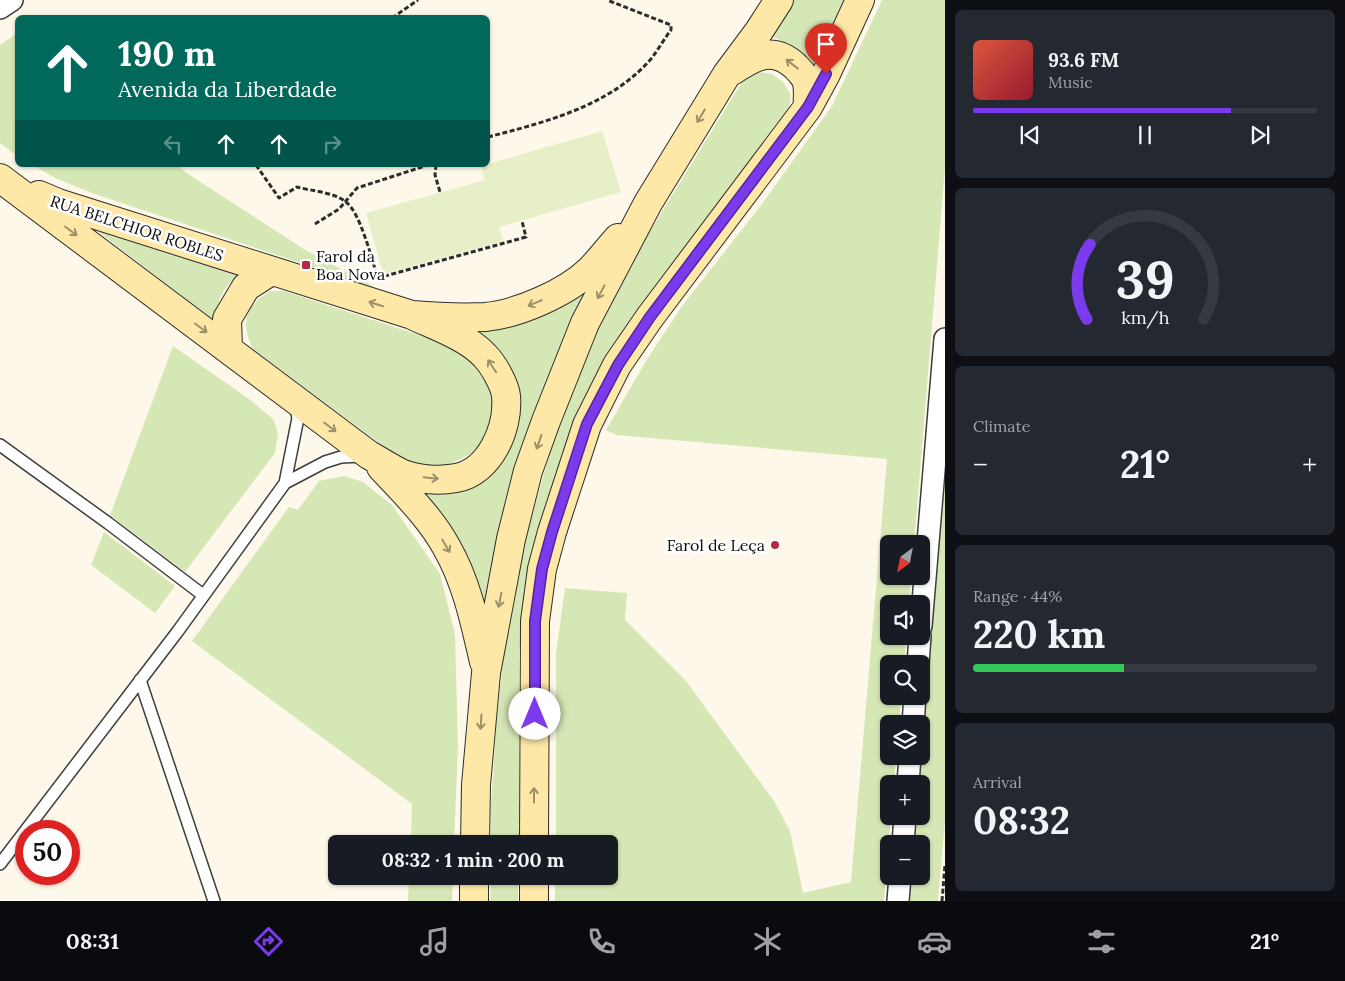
<!DOCTYPE html>
<meta charset="utf-8">
<style>
:root{--surface:#171b24;--page:#242831;--text:#f1f3f6;--muted:#9ea1a6;--line:#363941;--accent:#7c3aed}
body{margin:0;font-family:Lora,serif;background:var(--page);color:var(--text);height:100vh;display:flex;flex-direction:column;font-size:19px;white-space:nowrap}
*{box-sizing:border-box;margin:0}
p{font-size:16px;color:var(--muted)}
.icon{flex:none;width:28px;height:28px;fill:none;stroke:currentColor;stroke-width:2;stroke-linecap:round;stroke-linejoin:round}
.map{position:relative;flex:1;overflow:hidden}
.side{display:flex;flex-direction:column;gap:10px;padding:10px;background:#0d0f14;width:400px}
.side>*{flex:none}
.guide{position:absolute;left:15px;top:15px;width:475px;height:152px;border-radius:8px;box-shadow:0 1px 4px #0004;background:#00695c;color:#fff;overflow:hidden}
.needle{width:32px;rotate:212deg}
.tools{position:absolute;left:880px;top:535px;display:grid;gap:10px}
.tools a{display:grid;place-items:center;width:50px;height:50px;border-radius:8px;background:var(--surface);box-shadow:0 1px 4px #0004;font-size:25px}
.speed{position:absolute;left:15px;top:820px;display:flex;gap:10px;font-size:25px;font-weight:700;text-align:center}
.speed>*{display:grid;place-content:center;width:65px;height:65px;border-radius:50%;background:var(--surface);box-shadow:0 1px 4px #0004;line-height:1}
.speed .limit{border:8px solid #d22;background:#fff;color:#111}
.pin{position:absolute;display:grid;place-items:center;width:42px;height:42px;color:#fff;margin:-51px -21px;border-radius:50% 50% 50% 0;rotate:-45deg;box-shadow:0 0 5px #0007}
.pin .icon{rotate:45deg}
.me{position:absolute;width:55px;margin:-28px;rotate:0deg;stroke-linejoin:round;filter:drop-shadow(0 0 4px #0008)}
.turn{display:flex;align-items:center;gap:18px;height:105px;padding:0 20px;font-size:22px}
.turn .icon{width:65px;height:65px;stroke-width:2.5}
.turn b{display:block;font-size:35px;line-height:42px}
.lanes{display:flex;align-items:center;height:48px;padding:0 20px;background:#0003;justify-content:center;gap:25px;direction:ltr}
.lanes .off{opacity:.35}
.big{font-size:38px;font-weight:800;line-height:1.1}
.side .card{flex:1;display:flex;flex-direction:column;justify-content:center;gap:8px;min-width:0;padding:0 18px;border-radius:8px;background:var(--page)}
.side .dial{align-items:center;gap:0}
.dial svg{height:130px;overflow:visible;fill:none;stroke:var(--line);stroke-width:7;stroke-linecap:round;text-anchor:middle}
.dial text{fill:var(--text);stroke:none}
.song{display:flex;align-items:center;gap:15px}
.cover{width:60px;height:60px;border-radius:8px;background:linear-gradient(135deg,hsl(10 70% 55%),hsl(350 70% 35%))}
.played{height:5px;border-radius:2px;background:linear-gradient(90deg,var(--accent) 75%,var(--line) 75%)}
.keys{display:flex;justify-content:space-around;direction:ltr}
.heat{display:flex;justify-content:space-between;align-items:center;font-size:28px;direction:ltr}
.charge{height:8px;border-radius:4px;background:linear-gradient(90deg,#34c759 44%,var(--line) 0)}
.trip{position:absolute;left:328px;top:835px;width:290px;height:50px;border-radius:8px;background:var(--surface);box-shadow:0 1px 4px #0004;font-weight:800;line-height:50px;text-align:center}
.tabs{display:flex;height:80px;justify-content:space-around;align-items:center;background:#090b0e;color:var(--muted)}
.tabs .icon{width:35px;height:35px}
.tabs .selected{color:var(--accent)}
.tabs b{font-size:22px;color:var(--text)}
main{display:flex;flex:1;min-height:0}
.map>svg:first-child{display:block}
.green{fill:#d6e7b6}
.pitch{fill:#e6efc7}
.lines{fill:none;stroke-linecap:round;stroke-linejoin:round}
.lane-casing{stroke:#3e3e3e;stroke-width:14}
.street-casing{stroke:#3e3e3e;stroke-width:24}
.secondary-casing{stroke:#2d2d2d;stroke-width:30}
.path{stroke:#2d2d2d;stroke-width:3;stroke-dasharray:5 2.5;stroke-linecap:butt}
.lane{stroke:#fff;stroke-width:11}
.street{stroke:#fff;stroke-width:21}
.secondary{stroke:#fde8a7;stroke-width:28}
.oneway{stroke:#9c9069}
.route-casing{stroke:#51269a;stroke-width:12}
.route{stroke:#7c3aed;stroke-width:9}
.poi-dot{fill:#b72841;stroke:#fff;stroke-width:2}
.labels{text-anchor:middle;dominant-baseline:central;stroke-width:5;stroke-linejoin:round;paint-order:stroke}
.street-label{font-size:16px;fill:#0b0b0b;stroke:#fff}
.poi-label{font-size:16px;fill:#0b0b0b;stroke:#fff;text-anchor:start}
</style>
<main>
<div class="map">
<svg width="945" height="901" viewBox="0 0 945 901">
<rect width="100%" height="100%" fill="#fef8ea"/>
<path class="green" d="M793,0H846L817,67L796,48L773,37Z
M882,0H945V168L914,544H889V576H911L909,604H889V636H906L904,664H889V696H901L899,724H889V756H896L894,784H889V816H891L884,901H555V876H609V844H556V654L565,588L627,593L625,620L686,681L774,801L790,831L803,893L851,882L887,459L616,435L606,430L646,361L682,306L762,204L832,106Z
M17,33V156L0,143V45Z
M758,72L772,74L783,82L791,95L789,108L615,342L590,387L566,446L543,514L530,570L519,651V844H491V805L497,715L505,644L521,556L555,434L593,340L647,236L745,77Z
M33,165H177L188,174L307,251L378,289L92,193L55,178Z
M91,226L237,276C222,288 217,302 215,321Z
M590,284L544,388L524,444L484,612L416,489L448,490L517,409L513,372L500,353L472,330Z
M270,291H284L456,347L483,368L494,395L492,422L481,443L472,453L459,460L446,465L430,467L413,464L398,457L253,349C240,323 245,306 270,291Z
M173,346L249,399L274,420L278,434L275,453L185,572L110,515Z
M945,451V821L938,901H909L911,876H921V844H913L916,816H921V784H918Z
M344,476L363,482L392,505L440,574L455,634L458,747L454,844H411L412,804L192,641L289,507L298,510L319,481Z
M104,532L175,586L155,613L91,565Z
M409,876H453L452,901H408Z
M491,876H518V901H490Z"/>
<path class="pitch" d="M602,131L621,192L499,227L503,241L383,274L366,213L485,180L481,166Z"/>
<g class="lines">
<defs>
<path id="lane" d="M0,445L108,523L203,595
M285,483L325,462L341,457L362,456
M140,680L214,901
M0,864L178,631L285,483L298,418L295,404"/>
<path id="street" d="M0,8L12,0
M921,626L945,339
M918,664L920,636
M913,724L915,696
M908,784L910,756
M903,844L905,816
M898,901L900,876"/>
<path id="secondary" d="M732,71C755,56 773,45 796,67C800,71 806,78 807,83C809,91 807,100 808,107
M0,178L369,455C380,461 392,469 403,474C418,480 440,481 456,478C490,472 509,428 506,396C505,385 493,364 485,356C468,337 435,326 412,315
M39,195L58,203L412,315C436,317 461,318 485,317C518,314 566,293 590,270C600,260 609,248 618,238
M228,349L227,319L246,287L271,271
M381,467C404,492 431,518 447,548C467,583 475,623 484,662
M475,844L476,785L486,673L511,539L528,471L546,421L585,323L648,203L727,74L759,31L779,0
M534,844L535,621L542,569L552,532L587,425L617,365L650,317L808,107L826,74L860,0
M474,901V876
M534,901V876"/>
</defs>
<use href="#lane" class="lane-casing"/>
<use href="#street" class="street-casing"/>
<use href="#secondary" class="secondary-casing"/>
<path class="path" d="M392,18L418,0
M488,137C546,122 610,106 651,59C658,50 664,39 671,30V25L607,0
M256,165L279,198L297,187C311,191 334,192 346,202C361,214 371,258 378,278L526,237L522,221
M436,165L435,175L440,192
M315,224L339,209L357,188L428,165
M942,901L945,865"/>
<use href="#lane" class="lane"/>
<use href="#street" class="street"/>
<use href="#secondary" class="secondary"/>
</g>
<defs><path id="oneway-shaft" d="M-6 0H5M1.5-3L5.5 0L1.5 3" fill="none" stroke-width="1.6" stroke-linecap="round" stroke-linejoin="round" transform="scale(1.25)"/></defs>
<g class="oneway">
<use href="#oneway-shaft" transform="translate(792 64) rotate(-142)"/>
<use href="#oneway-shaft" transform="translate(701 116) rotate(121)"/>
<use href="#oneway-shaft" transform="translate(71 231) rotate(37)"/>
<use href="#oneway-shaft" transform="translate(601 292) rotate(118)"/>
<use href="#oneway-shaft" transform="translate(535 303) rotate(157)"/>
<use href="#oneway-shaft" transform="translate(376 304) rotate(-163)"/>
<use href="#oneway-shaft" transform="translate(201 328) rotate(37)"/>
<use href="#oneway-shaft" transform="translate(492 366) rotate(-123)"/>
<use href="#oneway-shaft" transform="translate(330 427) rotate(37)"/>
<use href="#oneway-shaft" transform="translate(539 442) rotate(109)"/>
<use href="#oneway-shaft" transform="translate(431 478) rotate(6)"/>
<use href="#oneway-shaft" transform="translate(446 546) rotate(60)"/>
<use href="#oneway-shaft" transform="translate(500 600) rotate(101)"/>
<use href="#oneway-shaft" transform="translate(481 722) rotate(94)"/>
<use href="#oneway-shaft" transform="translate(534 795) rotate(-90)"/>
</g>
<g class="lines">
<defs>
<path id="route" d="M535,714V621L542,569L552,532L587,424L618,365L650,317L808,107L826,74"/>
</defs>
<use href="#route" class="route-casing"/>
<use href="#route" class="route"/>
</g>
<g class="poi-dot">
<rect x="301" y="260" width="10" height="10" rx="2.5"/>
<circle cx="775" cy="545" r="5"/>
</g>
<g class="labels">
<g class="street-label">
<text transform="translate(137 228) rotate(18)">RUA BELCHIOR ROBLES</text>
</g>
<g class="poi-label">
<text x="316" y="256">Farol da<tspan x="316" dy="18">Boa Nova</tspan></text>
<text x="765" y="545" text-anchor="end">Farol de Leça</text>
</g>
</g>
</svg>
<div class="tools">
<a><svg class="needle" viewBox="-14 -14 28 28"><path d="M0-13l5 13h-10z" fill="#e53935"/><path d="M0 13l5-13h-10z" fill="#9ea1a6"/></svg></a>
<a><svg class="icon" aria-label="sound" viewBox="0 0 24 24"><path d="M4 9h4l5-4v14l-5-4H4zM17 9q2 3 0 6"/></svg></a>
<a><svg class="icon" aria-label="search" viewBox="0 0 24 24"><circle cx="10" cy="10" r="6"/><path d="M15 15l6 6"/></svg></a>
<a><svg class="icon" aria-label="layers" viewBox="0 0 24 24"><path d="M12 4l9 5-9 5-9-5zM3 14l9 5 9-5"/></svg></a>
<a>+</a>
<a>−</a>
</div>
<div class="speed"><div class="limit">50</div></div>
<div class="pin" style="left:826px;top:74px;background:#d93025"><svg class="icon" aria-label="arrive" viewBox="0 0 24 24"><path d="M6 21V4h12l-3 4 3 4H6"/></svg></div>
<svg class="me" style="left:535px;top:714px" viewBox="-20 -20 40 40"><circle r="19" fill="#fff"/><path d="M0-13L10 11 0 6-10 11z" fill="#7c3aed"/></svg>
<div class="trip">08:32 · 1 min · 200 m</div>
<div class="guide">
<div class="turn"><svg class="icon" aria-label="ahead" viewBox="0 0 24 24"><path d="M12 20V5M6 11l6-6 6 6"/></svg><div><b>190 m</b>Avenida da Liberdade</div></div>
<div class="lanes"><svg class="icon off" aria-label="left" viewBox="0 0 24 24"><path d="M17 20v-9H6M10 6l-5 5 5 5"/></svg><svg class="icon" aria-label="ahead" viewBox="0 0 24 24"><path d="M12 20V5M6 11l6-6 6 6"/></svg><svg class="icon" aria-label="ahead" viewBox="0 0 24 24"><path d="M12 20V5M6 11l6-6 6 6"/></svg><svg class="icon off" aria-label="right" viewBox="0 0 24 24"><path d="M7 20v-9h11M14 6l5 5-5 5"/></svg></div>
</div>
</div>
<section class="side">
<div class="card">
<div class="song"><i class="cover"></i><div><b>93.6 FM</b><p>Music</p></div></div>
<div class="played"></div>
<div class="keys"><svg class="icon" aria-label="previous" viewBox="0 0 24 24"><path d="M18 5L8 12l10 7zM5 5v14"/></svg><svg class="icon" aria-label="pause" viewBox="0 0 24 24"><path d="M8 5v14M16 5v14"/></svg><svg class="icon" aria-label="next" viewBox="0 0 24 24"><path d="M6 5l10 7-10 7zM19 5v14"/></svg></div>
</div>
<div class="card dial"><svg viewBox="0 0 100 80">
<path d="M14 69A42 42 0 1 1 86 69"/>
<path d="M14 69A42 42 0 0 1 16 23" stroke="#7c3aed"/>
<text x="50" y="56" font-size="32" font-weight="700">39</text>
<text x="50" y="72" font-size="11">km/h</text>
</svg></div>
<div class="card"><p>Climate</p>
<div class="heat"><a>−</a><b class="big">21°</b><a>+</a></div>
</div>
<div class="card"><p>Range · 44%</p><b class="big">220 km</b><div class="charge"></div></div>
<div class="card"><p>Arrival</p><b class="big">08:32</b></div>
</section>
</main>
<nav class="tabs">
<b>08:31</b>
<svg class="icon selected" aria-label="directions" viewBox="0 0 24 24"><path d="M12 3l9 9-9 9-9-9zM9 14v-3h6M13 9l2 2-2 2"/></svg>
<svg class="icon" aria-label="music" viewBox="0 0 24 24"><path d="M9 18V5l10-2v13"/><circle cx="6" cy="18" r="3"/><circle cx="16" cy="16" r="3"/></svg>
<svg class="icon" aria-label="phone" viewBox="0 0 24 24"><path d="M5 4h4l2 5-3 2q2 4 5 5l2-3 5 2v4C11 20 4 13 5 4z"/></svg>
<svg class="icon" aria-label="climate" viewBox="0 0 24 24"><path d="M12 3v18M4 7l16 10M4 17L20 7"/></svg>
<svg class="icon" aria-label="car" viewBox="0 0 24 24"><path d="M5 17H2v-5l4-1 3-4h7l3 4 3 1v5h-3M9 17h6M6 11h13"/><circle cx="7" cy="17" r="2"/><circle cx="17" cy="17" r="2"/></svg>
<svg class="icon" aria-label="filters" viewBox="0 0 24 24"><path d="M4 7h16M4 17h16"/><circle cx="9" cy="7" r="2"/><circle cx="15" cy="17" r="2"/></svg>
<b>21°</b>
</nav>
